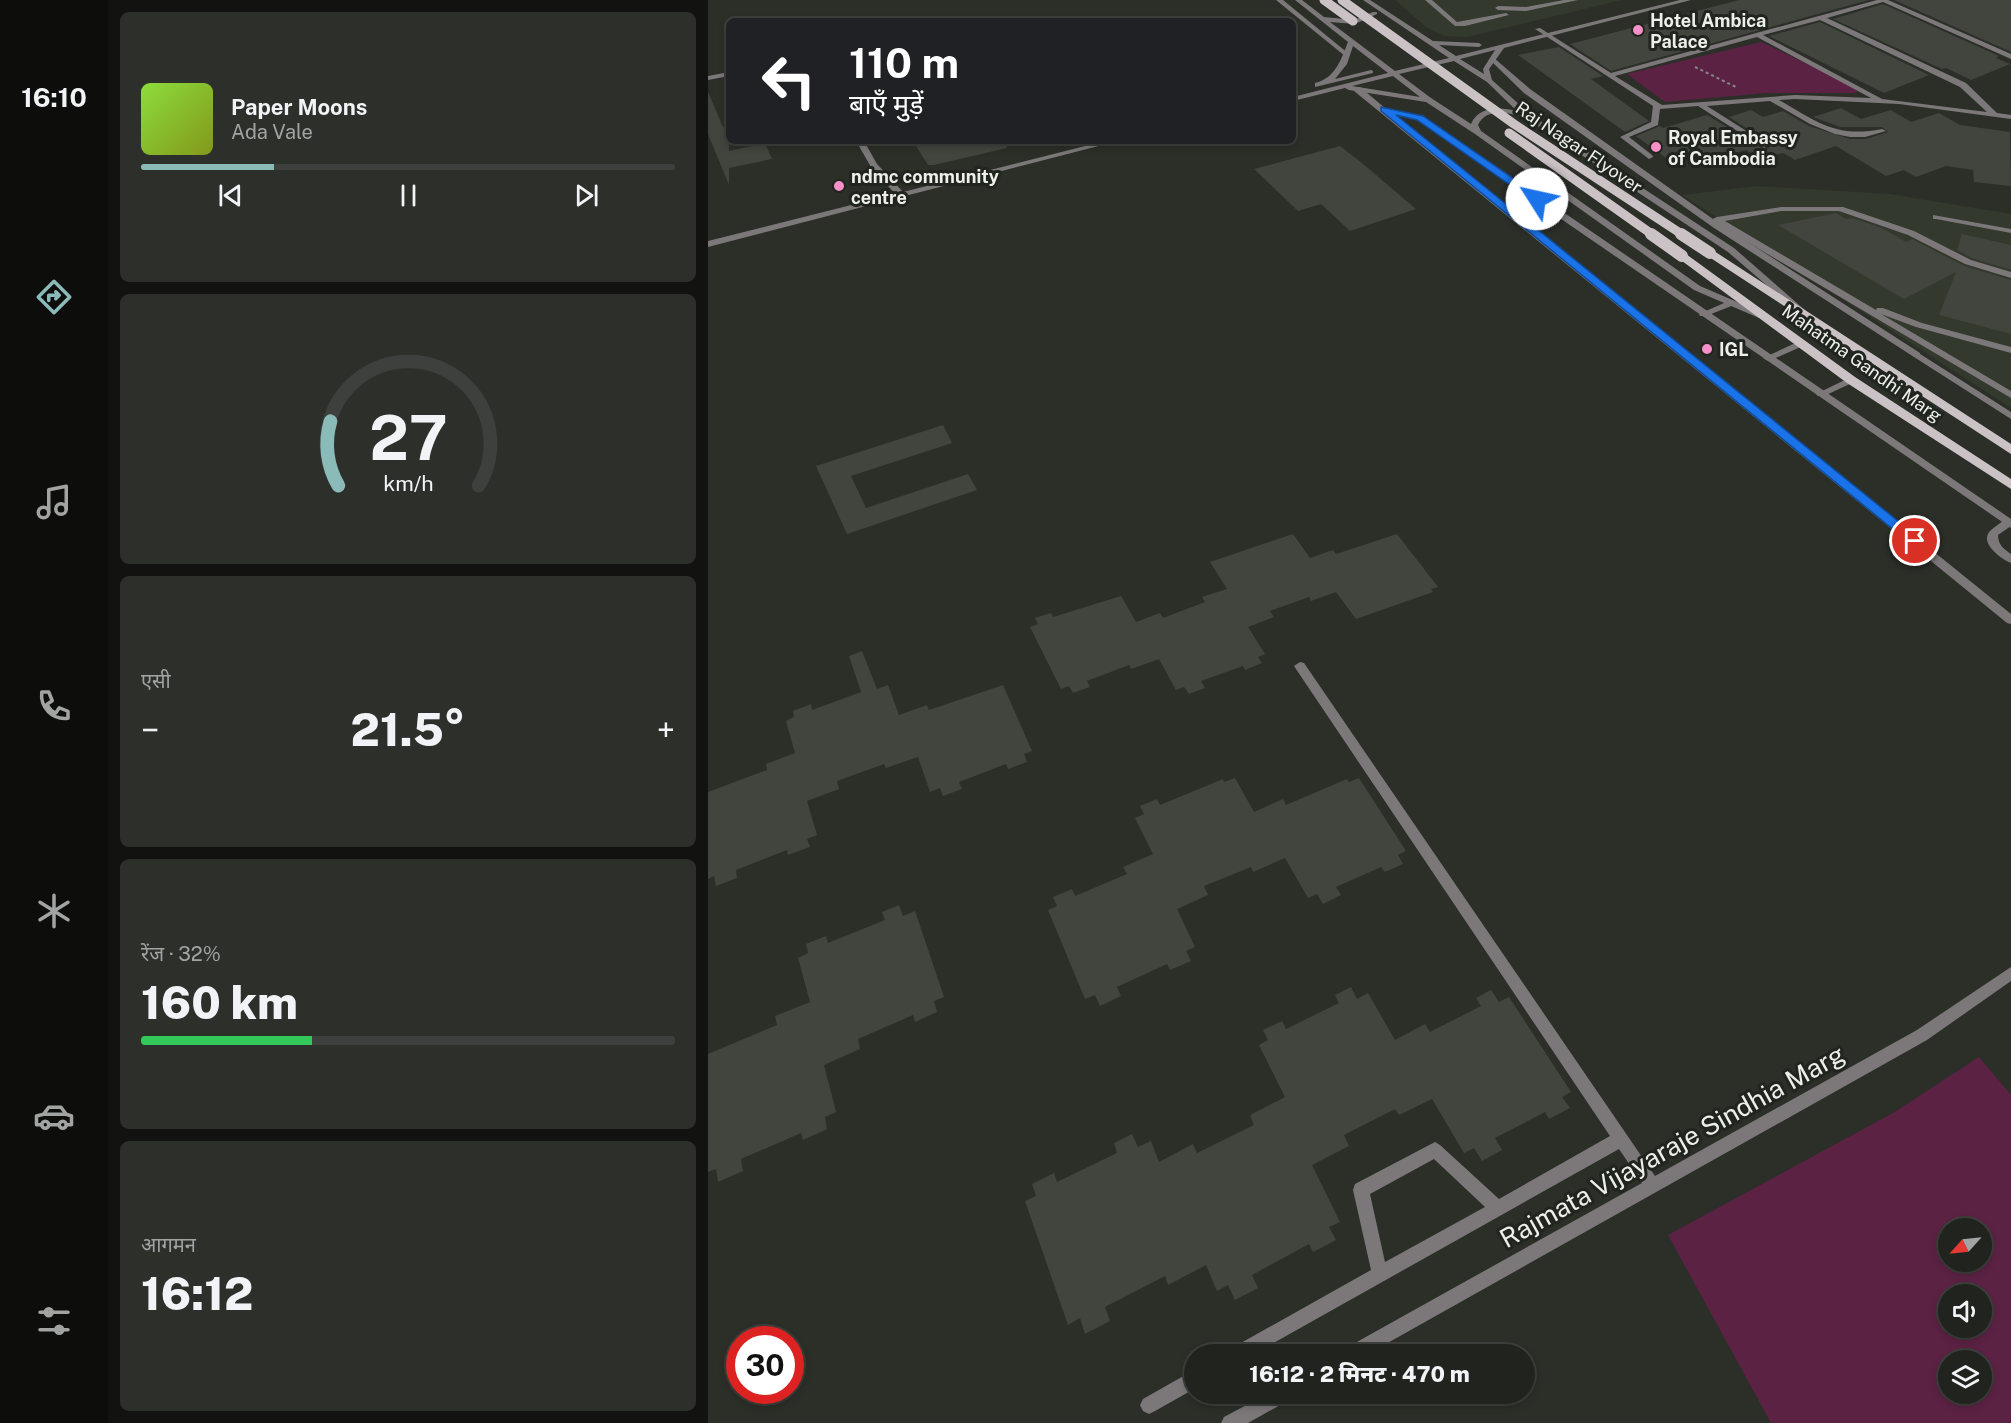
<!DOCTYPE html>
<html lang="hi">
<meta charset="utf-8">
<style>
:root{--surface:#20231e;--page:#2d2f2b;--text:#f1f3f6;--muted:#a2a4a4;--line:#3d403c;--accent:#8bbbb9}
body{margin:0;font-family:"Public Sans","Noto Sans Devanagari",sans-serif;background:var(--page);color:var(--text);height:100vh;display:flex;flex-direction:column;font-size:22px;white-space:nowrap}
*{box-sizing:border-box;margin:0}
p{font-size:20px;color:var(--muted)}
.icon{flex:none;width:33px;height:33px;fill:none;stroke:currentColor;stroke-width:2;stroke-linecap:round;stroke-linejoin:round}
.map{position:relative;flex:1;overflow:hidden}
.panel{display:flex;flex-direction:column;gap:12px;padding:12px;background:#121310;width:600px}
.panel>*{flex:none}
.top-card{position:absolute;left:18px;top:18px;width:570px;height:126px;border-radius:9px;box-shadow:0 3px 9px #0003,0 0 0 2px var(--line);background:#202124;color:#fff;overflow:hidden}
.needle{width:39px;rotate:243deg}
.fabs{position:absolute;left:1230px;top:1218px;display:grid;gap:12px}
.fabs a{display:grid;place-items:center;width:54px;height:54px;border-radius:50%;background:var(--surface);box-shadow:0 3px 9px #0003,0 0 0 2px var(--line);font-size:30px}
.speed{position:absolute;left:18px;top:1326px;display:flex;gap:12px;font-size:30px;font-weight:700;text-align:center}
.speed>*{display:grid;place-content:center;width:78px;height:78px;border-radius:50%;background:var(--surface);box-shadow:0 3px 9px #0003,0 0 0 2px var(--line);line-height:1}
.speed .limit{border:9px solid #d22;background:#fff;color:#111}
.pin{position:absolute;display:grid;place-items:center;width:51px;height:51px;color:#fff;margin:-26px;border:3px solid #fff;border-radius:50%;box-shadow:0 2px 6px #0007}
.me{position:absolute;width:66px;margin:-33px;rotate:305deg;stroke-linejoin:round;filter:drop-shadow(0 0 4px #0008)}
.turn{display:flex;align-items:center;gap:21px;height:126px;padding:0 24px;font-size:27px}
.turn .icon{width:78px;height:78px;stroke-width:2.5}
.turn b{display:block;font-size:42px;line-height:51px}
.big{font-size:45px;font-weight:800;line-height:1.1}
.panel .card{flex:1;display:flex;flex-direction:column;justify-content:center;gap:9px;min-width:0;padding:0 21px;border-radius:9px;background:var(--page)}
.panel .dial{align-items:center;gap:0}
.dial svg{height:156px;overflow:visible;fill:none;stroke:var(--line);stroke-width:7;stroke-linecap:round;text-anchor:middle}
.dial text{fill:var(--text);stroke:none}
.song{display:flex;align-items:center;gap:18px}
.cover{width:72px;height:72px;border-radius:9px;background:linear-gradient(135deg,hsl(90 70% 55%),hsl(70 70% 35%))}
.played{height:6px;border-radius:3px;background:linear-gradient(90deg,var(--accent) 25%,var(--line) 25%)}
.keys{display:flex;justify-content:space-around;direction:ltr}
.heat{display:flex;justify-content:space-between;align-items:center;font-size:33px;direction:ltr}
.charge{height:9px;border-radius:4px;background:linear-gradient(90deg,#34c759 32%,var(--line) 0)}
.trip{position:absolute;left:476px;top:1344px;width:351px;height:60px;border-radius:30px;background:var(--surface);box-shadow:0 3px 9px #0003,0 0 0 2px var(--line);font-weight:800;line-height:60px;text-align:center}
main{display:flex;flex:1;min-height:0}
.tab-bar{display:flex;flex-direction:column;width:108px;justify-content:space-around;align-items:center;background:#0d0e0c;color:var(--muted)}
.tab-bar .icon{width:42px;height:42px}
.tab-bar .on{color:var(--accent)}
.tab-bar b{font-size:27px;color:var(--text)}
.map>svg:first-child{display:block}
.built{fill:#33392d}
.green{fill:#5b2243;fill-rule:evenodd}
.building{fill:#41453e}
.lines{fill:none;stroke-linecap:round;stroke-linejoin:round}
.path{stroke:#868984;stroke-width:2;stroke-dasharray:3 3;stroke-linecap:butt}
.service{fill:#7c787a;fill-rule:evenodd}
.minor{fill:#7c787a;fill-rule:evenodd}
.tertiary{fill:#7c787a;fill-rule:evenodd}
.primary{fill:#cbc2c6;fill-rule:evenodd}
.primary-bridge-far1{stroke:#cbc2c6;stroke-width:9}
.primary-bridge{stroke:#cbc2c6;stroke-width:12}
.route{fill:#1a73e8;stroke:#114b97;stroke-width:1.5}
.poi-dot{fill:#f98fc9;stroke:#21251f;stroke-width:2}
.labels{text-anchor:middle;dominant-baseline:central;stroke-width:6;stroke-linejoin:round;paint-order:stroke}
.far-poi-label{font-size:18px;font-weight:bold;fill:#edefeb;stroke:#21251f;text-anchor:start}
.far-street-label{font-size:18px;fill:#edefeb;stroke:#21251f}
.near-street-label{font-size:26px;fill:#edefeb;stroke:#21251f}
</style>
<main>
<nav class="tab-bar">
<b>16:10</b>
<svg class="icon on" aria-label="directions" viewBox="0 0 24 24"><path d="M12 3l9 9-9 9-9-9zM9 14v-3h6M13 9l2 2-2 2"/></svg>
<svg class="icon" aria-label="music" viewBox="0 0 24 24"><path d="M9 18V5l10-2v13"/><circle cx="6" cy="18" r="3"/><circle cx="16" cy="16" r="3"/></svg>
<svg class="icon" aria-label="phone" viewBox="0 0 24 24"><path d="M5 4h4l2 5-3 2q2 4 5 5l2-3 5 2v4C11 20 4 13 5 4z"/></svg>
<svg class="icon" aria-label="climate" viewBox="0 0 24 24"><path d="M12 3v18M4 7l16 10M4 17L20 7"/></svg>
<svg class="icon" aria-label="car" viewBox="0 0 24 24"><path d="M5 17H2v-5l4-1 3-4h7l3 4 3 1v5h-3M9 17h6M6 11h13"/><circle cx="7" cy="17" r="2"/><circle cx="17" cy="17" r="2"/></svg>
<svg class="icon" aria-label="filters" viewBox="0 0 24 24"><path d="M4 7h16M4 17h16"/><circle cx="9" cy="7" r="2"/><circle cx="15" cy="17" r="2"/></svg>
</nav>
<section class="panel">
<div class="card">
<div class="song"><i class="cover"></i><div><b>Paper Moons</b><p>Ada Vale</p></div></div>
<div class="played"></div>
<div class="keys"><svg class="icon" aria-label="previous" viewBox="0 0 24 24"><path d="M18 5L8 12l10 7zM5 5v14"/></svg><svg class="icon" aria-label="pause" viewBox="0 0 24 24"><path d="M8 5v14M16 5v14"/></svg><svg class="icon" aria-label="next" viewBox="0 0 24 24"><path d="M6 5l10 7-10 7zM19 5v14"/></svg></div>
</div>
<div class="card dial"><svg viewBox="0 0 100 80">
<path d="M14 69A42 42 0 1 1 86 69"/>
<path d="M14 69A42 42 0 0 1 10 36" stroke="#8bbbb9"/>
<text x="50" y="56" font-size="32" font-weight="700">27</text>
<text x="50" y="72" font-size="11">km/h</text>
</svg></div>
<div class="card"><p>एसी</p>
<div class="heat"><a>−</a><b class="big">21.5°</b><a>+</a></div>
</div>
<div class="card"><p>रेंज · 32%</p><b class="big">160 km</b><div class="charge"></div></div>
<div class="card"><p>आगमन</p><b class="big">16:12</b></div>
</section>
<div class="map">
<svg width="1303" height="1423" viewBox="0 0 1303 1423">
<rect width="100%" height="100%" fill="#2b2f28"/>
<path class="built" d="M687,0H914L759,37L736,36L718,27Z
M1049,186L1182,194L1303,214V408L974,195Z"/>
<path class="green" d="M1053,42L1150,88L1148,93H1059L957,102L919,74Z
M1271,1057L1303,1095V1423H1063L960,1235L1185,1113ZM1240,1228H1274V1262H1240ZM1240,1294H1274V1328H1240ZM1240,1360H1274V1394H1240Z"/>
<path class="building" d="M1031,0H1161L903,71L862,44Z
M1186,0H1303V52Z
M1175,4L1291,56L1288,58L1302,64L1263,80L1238,68L1234,69L1125,19Z
M1112,22L1221,75L1176,93L1061,36Z
M851,47L895,76L883,79L941,121L917,132L810,55Z
M0,92L15,127L21,126V151L57,143L64,159L21,168V185L0,134Z
M1133,108L1153,119L1183,110L1203,122L1231,113L1252,125L1302,132L1303,186L1266,182L1265,170L1238,166L1208,177L1196,170L1178,176L1128,146L1087,160L1075,153L1052,159L1038,150L1003,160L988,150L958,158L928,136L952,126L955,128L999,115L1057,150L1062,147L1060,142L1021,117L1043,110L1055,117L1075,111L1101,126L1142,139H1158L1180,132L1174,127H1132L1105,117Z
M205,141H298L299,148L226,165H220Z
M632,146L654,163L708,209L642,231L613,204L590,211L546,169Z
M1128,213L1138,219L1144,218L1174,228L1198,242L1204,239L1256,266L1303,280V334L1231,315L1248,272L1196,299L1070,225Z
M1254,234L1303,245V270L1264,258L1249,250Z
M235,425L244,443L143,476L158,508L260,474L269,490L139,534L108,466Z
M585,534L602,558L625,550L628,554L689,534L730,587L723,589L725,592L648,619L628,592L603,601L601,597L562,611L566,617L540,627L557,654L550,657L554,663L537,670L535,666L493,681L497,688L481,694L476,687L468,690L451,659L423,669L421,665L379,681L382,687L365,693L361,686L353,689L322,627L330,624L327,618L343,613L345,617L413,596L428,622L452,613L455,618L497,602L494,597L519,589L502,562Z
M154,651L169,689L180,685L191,715L219,705L221,710L295,685L324,751L316,754L319,762L300,769L298,764L251,782L254,789L235,796L232,788L222,792L210,757L178,768L176,764L129,781L131,789L99,801L109,835L99,839L102,847L80,855L79,850L28,870L29,878L8,886L6,876L0,879V792L59,770L58,764L87,753L78,721L86,717L85,711L103,704L104,710L153,692L141,656Z
M527,778L546,812L575,799L578,805L639,779L641,782L651,778L698,851L690,855L695,864L677,872L673,867L628,887L633,895L615,904L609,894L600,898L577,858L545,872L543,867L496,886L500,895L469,909L487,947L478,951L483,961L462,970L459,964L409,987L413,996L392,1006L387,995L377,999L340,910L349,906L345,897L364,889L367,896L419,874L415,867L445,854L427,818L436,814L432,806L449,799L452,805L515,779L516,782Z
M191,905L195,916L207,911L236,997L226,1001L229,1012L207,1022L205,1015L150,1039L152,1049L116,1065L128,1112L117,1117L119,1129L95,1140L93,1133L33,1159L35,1171L10,1182L8,1169L0,1172V1054L69,1025L67,1016L102,1002L90,958L100,953L98,944L118,936L120,943L177,920L174,912Z
M643,987L649,999L660,993L687,1040L717,1024L722,1032L773,1006L768,998L783,990L791,1002L801,997L863,1092L854,1097L862,1108L841,1119L837,1112L787,1138L794,1150L774,1161L766,1148L756,1153L724,1099L691,1115L687,1109L636,1135L641,1146L604,1165L632,1222L621,1227L628,1240L605,1252L601,1244L544,1275L550,1288L527,1300L520,1285L509,1291L498,1265L460,1285L457,1276L397,1307L402,1321L377,1334L372,1318L360,1325L317,1201L328,1196L324,1184L346,1173L349,1182L409,1153L406,1143L424,1134L430,1147L443,1141L451,1162L485,1144L489,1153L546,1125L542,1115L577,1097L551,1045L560,1040L555,1030L574,1021L578,1029L631,1003L627,995Z"/>
<g class="lines">
<path class="path" d="M987,67L1030,88"/>
<path class="service" d="M717,0H724L749,22L798,13L801,15L757,26H747Z
M856,0H870L818,11L790,10L787,8L790,6L818,7Z
M1073,207H1135L1206,231L1263,260L1303,272V278L1257,264L1200,235L1131,211H1073L1017,221L1168,310L1169,308H1175L1214,323L1303,347V353L1208,327L1173,314L1303,391V398L1002,220L1009,217Z
M1225,215L1303,229V233L1228,219H1225Z
M1023,300L1026,301V305L998,316H992L991,314Z
M1094,340L1097,341V345L1063,360L1060,361L1055,358Z
M1209,352L1303,412V419L1206,357V353Z
M1143,377L1146,378V382L1116,396H1110L1108,394Z
M1297,519H1303V526L1290,535C1290,545 1296,549 1303,554V563C1293,559 1271,543 1282,531C1286,527 1293,523 1297,519Z"/>
<path class="minor" d="M568,0H575L641,54V56H637Z
M1169,0H1180L1303,54V59L1175,2L1119,18L1258,83L1289,113L1303,115V119L1191,104L1087,99L1071,100C1110,122 1127,138 1174,129L1178,131L1157,137H1142L1127,134L1102,124L1062,101L999,106L1059,144L1060,146L1056,148L990,106L952,109L950,125L921,137L944,155L945,157L941,159L912,137L943,122L945,106L827,29L832,28L903,73ZM1112,20L1252,87L1279,112L1174,99L1055,35ZM1049,37L1163,98L1087,95L954,105L907,76Z
M782,58H786L822,89L1012,224L1212,353V357H1206L1006,228L816,93L782,60Z
M21,72V76L0,80V76Z
M646,87H652L677,108L715,116L1303,519V528L709,120L684,114L1303,614V624L1299,623L646,91Z
M148,141H156L169,164L196,193V197H190L163,167Z
M592,662L596,663L947,1176L1209,1030L1303,967V981L1219,1040L660,1354H635L638,1348L934,1183L911,1149L546,1354H522L524,1348L663,1270L645,1190L647,1184L727,1142L732,1145L791,1199L902,1136L588,669L586,666ZM726,1159L777,1207L677,1262L662,1194Z
M486,1370V1389L447,1411L441,1414L435,1411L432,1405L435,1399Z
M559,1394H584L581,1400L540,1423H513L516,1417Z"/>
<path class="tertiary" d="M587,0H594L616,17L646,20L665,12H669V14L647,24L622,22L687,71L741,58L655,0H662L725,41L771,43L774,45L771,47L731,45L748,56L972,0H983L796,48L781,69L784,80L822,114L1026,248L1098,311L1097,313H1091L1020,252L816,117C801,113 778,107 770,125L773,131L992,286L1057,314V318H1051L986,290L767,134L718,102L641,90L637,88L585,101V97L680,73L645,46L639,64L627,79L663,70L665,71V73L607,87V83C628,78 633,59 640,42ZM787,50L775,69L776,74L752,59ZM746,61L779,82L809,111C792,107 771,106 763,124L723,98L691,74ZM685,76L712,97L644,86Z
M397,141H410L0,247V241Z"/>
<path class="primary" d="M998,251H1006L1303,444V454L998,255Z
M970,254H978L1147,377L1303,479V489L1139,383L970,258Z"/>
<path class="primary-bridge-far1" d="M616,0L645,21
M634,0L806,124L975,235
M801,133L945,235"/>
<path class="primary-bridge" d="M943,234L974,256
M973,234L1002,253"/>
</g>
<path class="route" d="M673,107L715,116L832,197V201H825L709,120L688,115L1211,538V544H1203L673,111Z"/>
<g class="poi-dot">
<circle cx="930" cy="30" r="6"/>
<circle cx="948" cy="147" r="6"/>
<circle cx="131" cy="186" r="6"/>
<circle cx="999" cy="349" r="6"/>
</g>
<g class="labels">
<g class="far-poi-label">
<text x="942" y="20">Hotel Ambica<tspan x="942" dy="21">Palace</tspan></text>
<text x="960" y="137">Royal Embassy<tspan x="960" dy="21">of Cambodia</tspan></text>
<text x="143" y="176">ndmc community<tspan x="143" dy="21">centre</tspan></text>
<text x="1011" y="349">IGL</text>
</g>
<g class="far-street-label">
<text transform="translate(871 147) rotate(34)">Raj Nagar Flyover</text>
<text transform="translate(1154 363) rotate(35)">Mahatma Gandhi Marg</text>
</g>
<g class="near-street-label">
<text transform="translate(964 1146) rotate(-29)">Rajmata Vijayaraje Sindhia Marg</text>
</g>
</g>
</svg>
<div class="fabs">
<a><svg class="needle" viewBox="-14 -14 28 28"><path d="M0-13l5 13h-10z" fill="#e53935"/><path d="M0 13l5-13h-10z" fill="#a2a4a4"/></svg></a>
<a><svg class="icon" aria-label="sound" viewBox="0 0 24 24"><path d="M4 9h4l5-4v14l-5-4H4zM17 9q2 3 0 6"/></svg></a>
<a><svg class="icon" aria-label="layers" viewBox="0 0 24 24"><path d="M12 4l9 5-9 5-9-5zM3 14l9 5 9-5"/></svg></a>
</div>
<div class="speed"><div class="limit">30</div></div>
<div class="pin" style="left:1207px;top:541px;background:#d93025"><svg class="icon" aria-label="arrive" viewBox="0 0 24 24"><path d="M6 21V4h12l-3 4 3 4H6"/></svg></div>
<svg class="me" style="left:829px;top:199px" viewBox="-20 -20 40 40"><circle r="19" fill="#fff"/><path d="M0-13L10 11 0 6-10 11z" fill="#1a73e8"/></svg>
<div class="trip">16:12 · 2 मिनट · 470 m</div>
<div class="top-card">
<div class="turn"><svg class="icon" aria-label="left" viewBox="0 0 24 24"><path d="M17 20v-9H6M10 6l-5 5 5 5"/></svg><div><b>110 m</b>बाएँ मुड़ें</div></div>
</div>
</div>
</main>
